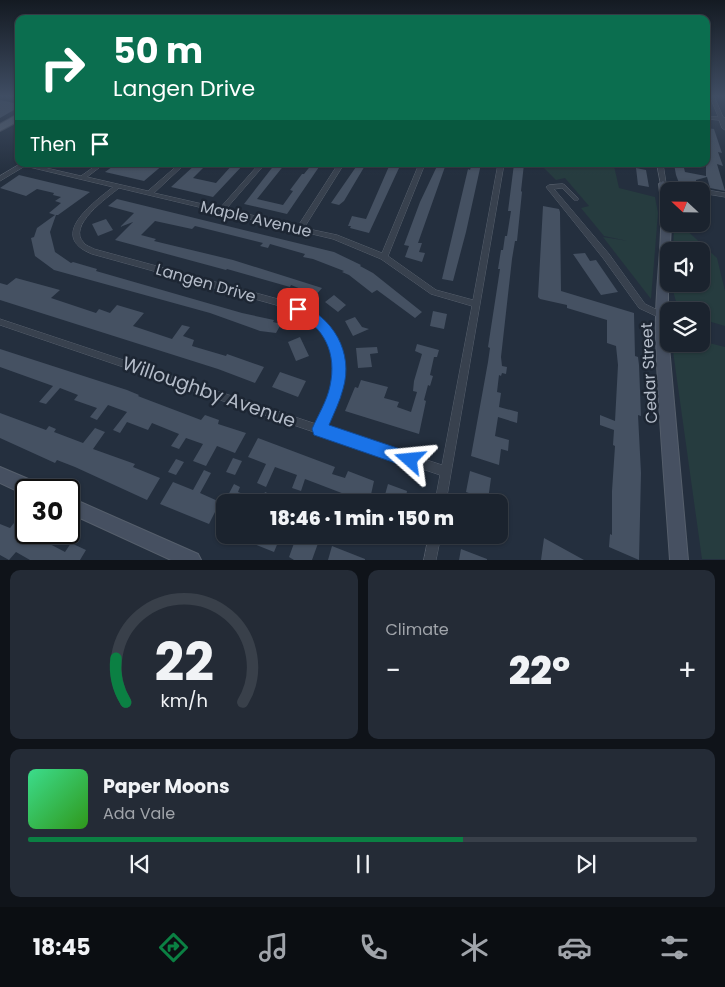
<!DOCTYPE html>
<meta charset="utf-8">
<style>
:root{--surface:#1b232e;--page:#242b36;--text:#f1f3f6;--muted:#a0a4aa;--line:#39404a;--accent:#0b8043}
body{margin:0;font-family:Poppins,sans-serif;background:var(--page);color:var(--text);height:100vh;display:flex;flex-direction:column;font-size:19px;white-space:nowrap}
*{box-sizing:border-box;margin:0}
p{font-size:16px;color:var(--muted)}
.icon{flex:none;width:28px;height:28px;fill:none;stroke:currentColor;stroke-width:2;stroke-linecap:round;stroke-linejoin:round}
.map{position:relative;height:560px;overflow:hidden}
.panel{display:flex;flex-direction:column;gap:10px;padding:10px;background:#0f1319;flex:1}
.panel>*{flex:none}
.hud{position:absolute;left:15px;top:15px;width:695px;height:152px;border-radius:10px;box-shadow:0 1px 4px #0004,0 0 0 1px var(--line);background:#0b6e4f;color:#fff;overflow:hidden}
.needle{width:32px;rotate:292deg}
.buttons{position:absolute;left:660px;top:182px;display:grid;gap:10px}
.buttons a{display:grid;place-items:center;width:50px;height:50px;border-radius:10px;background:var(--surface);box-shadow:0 1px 4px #0004,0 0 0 1px var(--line);font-size:25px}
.speed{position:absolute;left:15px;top:479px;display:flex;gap:10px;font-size:25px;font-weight:700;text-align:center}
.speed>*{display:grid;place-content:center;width:65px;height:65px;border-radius:50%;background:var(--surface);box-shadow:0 1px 4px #0004,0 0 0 1px var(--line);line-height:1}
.speed .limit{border:2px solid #111;border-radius:8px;background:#fff;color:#111}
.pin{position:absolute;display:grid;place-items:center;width:42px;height:42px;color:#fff;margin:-21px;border-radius:10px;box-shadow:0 2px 8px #0006}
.me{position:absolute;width:55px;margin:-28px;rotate:288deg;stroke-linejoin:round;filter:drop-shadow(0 0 4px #0008)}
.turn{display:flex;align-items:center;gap:18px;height:105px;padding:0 15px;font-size:22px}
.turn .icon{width:65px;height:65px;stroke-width:2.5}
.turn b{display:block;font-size:35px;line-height:42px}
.then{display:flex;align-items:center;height:48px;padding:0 15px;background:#0003;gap:10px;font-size:19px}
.big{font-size:38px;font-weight:800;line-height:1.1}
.panel .widget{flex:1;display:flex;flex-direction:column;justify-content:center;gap:8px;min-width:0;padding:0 18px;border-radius:10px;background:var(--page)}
.panel .dial{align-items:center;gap:0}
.dial svg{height:130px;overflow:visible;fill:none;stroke:var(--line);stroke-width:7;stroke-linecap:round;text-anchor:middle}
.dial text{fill:var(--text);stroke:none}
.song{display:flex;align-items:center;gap:15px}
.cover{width:60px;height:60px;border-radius:8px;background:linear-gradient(135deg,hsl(150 70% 55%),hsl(110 70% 35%))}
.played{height:5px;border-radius:2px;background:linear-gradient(90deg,var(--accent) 65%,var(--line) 65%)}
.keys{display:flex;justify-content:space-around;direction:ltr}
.heat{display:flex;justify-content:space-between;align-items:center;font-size:28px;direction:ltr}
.panel .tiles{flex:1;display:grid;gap:10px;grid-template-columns:1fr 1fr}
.widget:last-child{grid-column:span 2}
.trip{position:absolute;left:216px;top:494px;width:292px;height:50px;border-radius:10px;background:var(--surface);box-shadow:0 1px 4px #0004,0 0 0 1px var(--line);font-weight:800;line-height:50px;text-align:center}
.tabs{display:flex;height:80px;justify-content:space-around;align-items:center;background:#0b0e12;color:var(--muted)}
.tabs .icon{width:35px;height:35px}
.tabs .active{color:var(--accent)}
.tabs b{font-size:22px;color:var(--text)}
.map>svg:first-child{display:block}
.green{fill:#263c3f}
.building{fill:#455162}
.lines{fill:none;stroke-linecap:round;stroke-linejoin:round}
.street-casing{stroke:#565f6c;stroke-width:1}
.secondary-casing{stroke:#565f6c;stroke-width:2}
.primary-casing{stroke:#414a57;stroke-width:2}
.street{fill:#38414e;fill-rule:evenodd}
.secondary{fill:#465061;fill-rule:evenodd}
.primary{fill:#56606e;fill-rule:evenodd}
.route{fill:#1a73e8;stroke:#114b97}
.labels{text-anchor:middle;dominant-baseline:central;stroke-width:5;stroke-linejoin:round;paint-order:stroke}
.street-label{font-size:16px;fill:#b4bcc9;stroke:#1d2633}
.near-street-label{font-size:19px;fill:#b4bcc9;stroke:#1d2633}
</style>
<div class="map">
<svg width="725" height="560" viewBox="0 0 725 560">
<rect width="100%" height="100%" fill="#242f3e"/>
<path class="green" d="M540,164H607L614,166L619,188L655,197L658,213L651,299L603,237L628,241L604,236L581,208L589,206L565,178L556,180Z
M674,225L683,227L717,258L725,291V326L701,319V311H686L677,305L671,284H701V251H673Z
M701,341L725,347V559H702L672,344H701Z"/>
<path class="building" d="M0,100L19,104V107L0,118Z
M706,128L714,129L722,153L718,152L723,166L717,164L725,191L710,188L707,177L696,180V186L679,183L676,175L674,164H683L685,172L706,176Z
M116,164H164L144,181L105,172Z
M196,164L206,165L193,178L216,183L233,164H244L213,197L171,187Z
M275,164H285L257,199L283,205L293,191L290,190L302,174H304L312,164H321L287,214L244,204Z
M358,164H366L344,201L339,205L331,203Z
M390,164H399L397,168H399L369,233L350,228L351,226H348L352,216L366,219Z
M438,164H446L418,243H422L419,252L425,253L422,262L405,257L409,246L404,245L420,202Z
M472,164H481L466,232L453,281L442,279L468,169L470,170Z
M514,164H524L521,191L522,192L517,241H515L512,259L501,357L502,366L507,367L506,374L502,373L501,376L499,375L497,392L501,393L499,407L518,412L517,423L498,417L495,436L509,440L508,451L501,449L499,465L471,456L488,362L490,348L488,347L500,269H498L501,250H503L505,236H507L511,211H508Z
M636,168L646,170L649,187L638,185Z
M19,175L90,192L58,215H56L50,232L55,252L71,263L73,262L97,269L96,271L242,313L274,320L273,322L281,324L276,333L260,331L210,313L54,270L35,256L31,238L34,237L37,228L55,215L49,213L61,203L55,201L61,197L53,195L54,193L37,189L26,196L0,188Z
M117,199L334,252L361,265L360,266L373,273L422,312L415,318L377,290L372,293L349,275L342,272L344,271L313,259L303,257L305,254L270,244L268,248L260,246L263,243L195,226L192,229L155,221L141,235L156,239L154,241L233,260L322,288L316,295L291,285L290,287L227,269L226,270L115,240L133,222L120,227L134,213L108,206Z
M543,206L559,209L560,212L561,291L634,313L635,356L638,357L639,365L641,416L638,415L641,473L639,560L609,547L610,534L612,535V491L615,446L613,445L614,430L600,425V415L615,421L618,365L616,346L607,343V320L567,308V305L540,299L538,297Z
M106,219L113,230L98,236L92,224Z
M585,253L590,261L596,260L618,292L601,295L573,254Z
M16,278L60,290L51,298L96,313L99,309L110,313L117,305L144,313L133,326L172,339L182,325L190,327L183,336L194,340L192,346L226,356L227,354L264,367L255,383L218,369L0,300V283L7,285Z
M334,295L346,305L338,312L325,302Z
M433,311L447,314L444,329L430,326Z
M355,317L362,327L369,329L353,336L345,321Z
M300,337L309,356L296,361L288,342Z
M417,344L439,350L437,357H434L430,375L433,376L430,386L428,385L424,400L426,401L419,434L345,411L355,387L358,388L361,380L388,387L384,398L399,402L397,407L411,412L417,392L413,391L414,381L422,354L415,351Z
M377,347L378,353L370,354L372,367L358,368L356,348Z
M0,349L127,390L139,395L138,396L143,398L201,420L205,415L219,420L218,424L246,433L235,453L217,446L206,466L193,461L203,444L186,438L179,449L171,446L179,434L152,423L148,430L127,422L120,433L113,430L127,412L108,405L97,420L90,417L97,408L74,400L78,395L60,388L46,404L39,402L53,386L0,367Z
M280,372L306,381L298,397L272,387Z
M0,413L46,430L49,426L56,429L54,432L83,443L95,428L105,432L93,449L135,464L133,467L160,478L147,500L75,467L57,460L55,463L0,438Z
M258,438L335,467L332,474L345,478L348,471L374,481L370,499L362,496L360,500L305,479L301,491L292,488L297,475L275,467L266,487L257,483L266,464L248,457Z
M233,458L242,461L235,475L226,472Z
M176,459L184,462L176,475L168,472Z
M204,470L211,473L200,493L220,502L209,524L160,504L173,482L193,490Z
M470,471L491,478L488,500L466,492Z
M234,484L240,487L238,492L261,501L265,492L274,496L271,502H234L226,499Z
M388,484L407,491L405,502H383Z
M14,523L24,528L22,531L39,539L41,537L50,541L48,543L65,552L71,543L86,550L80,560H30L16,552L9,560L0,555V524L10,528Z
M258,535H281L274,552L254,544Z
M297,535H321L312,560H294L289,557Z
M544,538L584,560H541Z
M332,546L365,559V560H328Z
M461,549L487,559V560H459Z"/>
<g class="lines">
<defs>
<path id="street" d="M710,96H714L723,117L725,118V130L722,128L719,120L706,119V116L718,117Z
M20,164H29L81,176L98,164H104L87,177L148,191L179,164H185L154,193L220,208L259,164H265L226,209L298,226L338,164H344L304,228L337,235L382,253L419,164H425L388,256L436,290L473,300L498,164H504L446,502H435L440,475L0,325V319L316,424C321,414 326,405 330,395C345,351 325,327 287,308L92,254C47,236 93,203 113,187L25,166L0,181V176ZM119,188L333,239L381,259L431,294L472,306L442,465L325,427C331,415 337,404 340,391C352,348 329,316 289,302L94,249C91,247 86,246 84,243C66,226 108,197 119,188Z
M657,164H663L666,183L725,193V197L701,193V191H693L661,185Z
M563,184L565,185L578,198V200H574L562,188L554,189L609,254L645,304L666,314L667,316L666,318L663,319L660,318L639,308L603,258L546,187L549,185Z
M429,535H441L436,560H424Z"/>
<path id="secondary" d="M663,181L667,184L669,224H671L668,286V335L688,560H670C665,485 658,410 656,336C654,285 666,234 659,184Z
M0,467L40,484L42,490H26V495L0,483Z
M69,497L198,554L201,560H171L69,513Z"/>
<path id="primary" d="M16,115H19V121L0,131V124Z"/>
</defs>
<use href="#street" class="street-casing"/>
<use href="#secondary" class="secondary-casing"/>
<use href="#primary" class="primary-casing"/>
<use href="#street" class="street"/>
<use href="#secondary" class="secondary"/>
<use href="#primary" class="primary"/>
</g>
<linearGradient id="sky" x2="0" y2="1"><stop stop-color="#141a22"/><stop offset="0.55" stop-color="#3f4d63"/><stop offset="1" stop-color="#3f4d63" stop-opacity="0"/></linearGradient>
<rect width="725" height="175" fill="url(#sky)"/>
<path class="route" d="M298,304C333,316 354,353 343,389C340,401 334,413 329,425L415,454L418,460L415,465L410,468L314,435L312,429C318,415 327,401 330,386C337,354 325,326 294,313L292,309L294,306Z"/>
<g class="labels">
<g class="street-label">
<text transform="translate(256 219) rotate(13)">Maple Avenue</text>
<text transform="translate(206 283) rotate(16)">Langen Drive</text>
<text transform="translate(649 373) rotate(-93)">Cedar Street</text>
</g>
<g class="near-street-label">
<text transform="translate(209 392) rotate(19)">Willoughby Avenue</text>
</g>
</g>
</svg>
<div class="buttons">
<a><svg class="needle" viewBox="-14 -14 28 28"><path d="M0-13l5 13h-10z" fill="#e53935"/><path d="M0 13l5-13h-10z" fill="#a0a4aa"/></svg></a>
<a><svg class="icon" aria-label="sound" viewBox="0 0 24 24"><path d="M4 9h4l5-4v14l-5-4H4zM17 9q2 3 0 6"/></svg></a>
<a><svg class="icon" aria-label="layers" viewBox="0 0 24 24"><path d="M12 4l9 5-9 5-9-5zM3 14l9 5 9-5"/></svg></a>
</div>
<div class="speed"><div class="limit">30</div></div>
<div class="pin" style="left:298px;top:309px;background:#d93025"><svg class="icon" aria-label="arrive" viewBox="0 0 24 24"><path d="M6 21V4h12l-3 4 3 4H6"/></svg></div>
<svg class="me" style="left:410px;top:460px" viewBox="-20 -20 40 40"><path d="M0-17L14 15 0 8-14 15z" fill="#1a73e8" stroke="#fff" stroke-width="4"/></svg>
<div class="trip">18:46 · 1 min · 150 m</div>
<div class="hud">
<div class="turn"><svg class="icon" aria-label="right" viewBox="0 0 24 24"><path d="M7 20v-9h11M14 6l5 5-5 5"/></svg><div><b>50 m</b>Langen Drive</div></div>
<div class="then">Then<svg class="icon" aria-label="arrive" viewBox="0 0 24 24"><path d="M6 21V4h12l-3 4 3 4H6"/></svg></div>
</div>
</div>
<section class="panel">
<div class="tiles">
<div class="widget dial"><svg viewBox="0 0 100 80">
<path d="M14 69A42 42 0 1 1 86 69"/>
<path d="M14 69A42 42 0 0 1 8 42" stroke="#0b8043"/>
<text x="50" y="56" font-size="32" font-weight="700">22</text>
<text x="50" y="72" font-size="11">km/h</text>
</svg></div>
<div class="widget"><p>Climate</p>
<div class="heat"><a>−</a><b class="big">22°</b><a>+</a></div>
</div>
<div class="widget">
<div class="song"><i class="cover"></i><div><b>Paper Moons</b><p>Ada Vale</p></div></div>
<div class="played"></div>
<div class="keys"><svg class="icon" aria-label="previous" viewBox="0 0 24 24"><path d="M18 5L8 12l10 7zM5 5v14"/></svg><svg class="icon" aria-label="pause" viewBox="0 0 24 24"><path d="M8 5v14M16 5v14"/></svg><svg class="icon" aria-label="next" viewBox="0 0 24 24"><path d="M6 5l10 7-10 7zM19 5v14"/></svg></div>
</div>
</div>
</section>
<nav class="tabs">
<b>18:45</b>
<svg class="icon active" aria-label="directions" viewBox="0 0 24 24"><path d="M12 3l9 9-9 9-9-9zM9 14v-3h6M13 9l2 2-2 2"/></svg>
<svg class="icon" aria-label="music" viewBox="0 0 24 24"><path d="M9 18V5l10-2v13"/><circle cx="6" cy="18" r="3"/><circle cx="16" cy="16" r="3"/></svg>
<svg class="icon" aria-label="phone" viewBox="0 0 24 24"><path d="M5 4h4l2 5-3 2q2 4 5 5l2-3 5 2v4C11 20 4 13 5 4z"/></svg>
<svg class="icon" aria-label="climate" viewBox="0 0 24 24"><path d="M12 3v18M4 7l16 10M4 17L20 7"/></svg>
<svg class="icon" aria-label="car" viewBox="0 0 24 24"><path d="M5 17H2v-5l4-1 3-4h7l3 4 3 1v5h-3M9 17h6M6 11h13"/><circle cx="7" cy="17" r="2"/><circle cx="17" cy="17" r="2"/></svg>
<svg class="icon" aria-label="filters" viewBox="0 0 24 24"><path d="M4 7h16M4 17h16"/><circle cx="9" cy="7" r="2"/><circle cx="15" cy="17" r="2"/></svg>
</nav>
